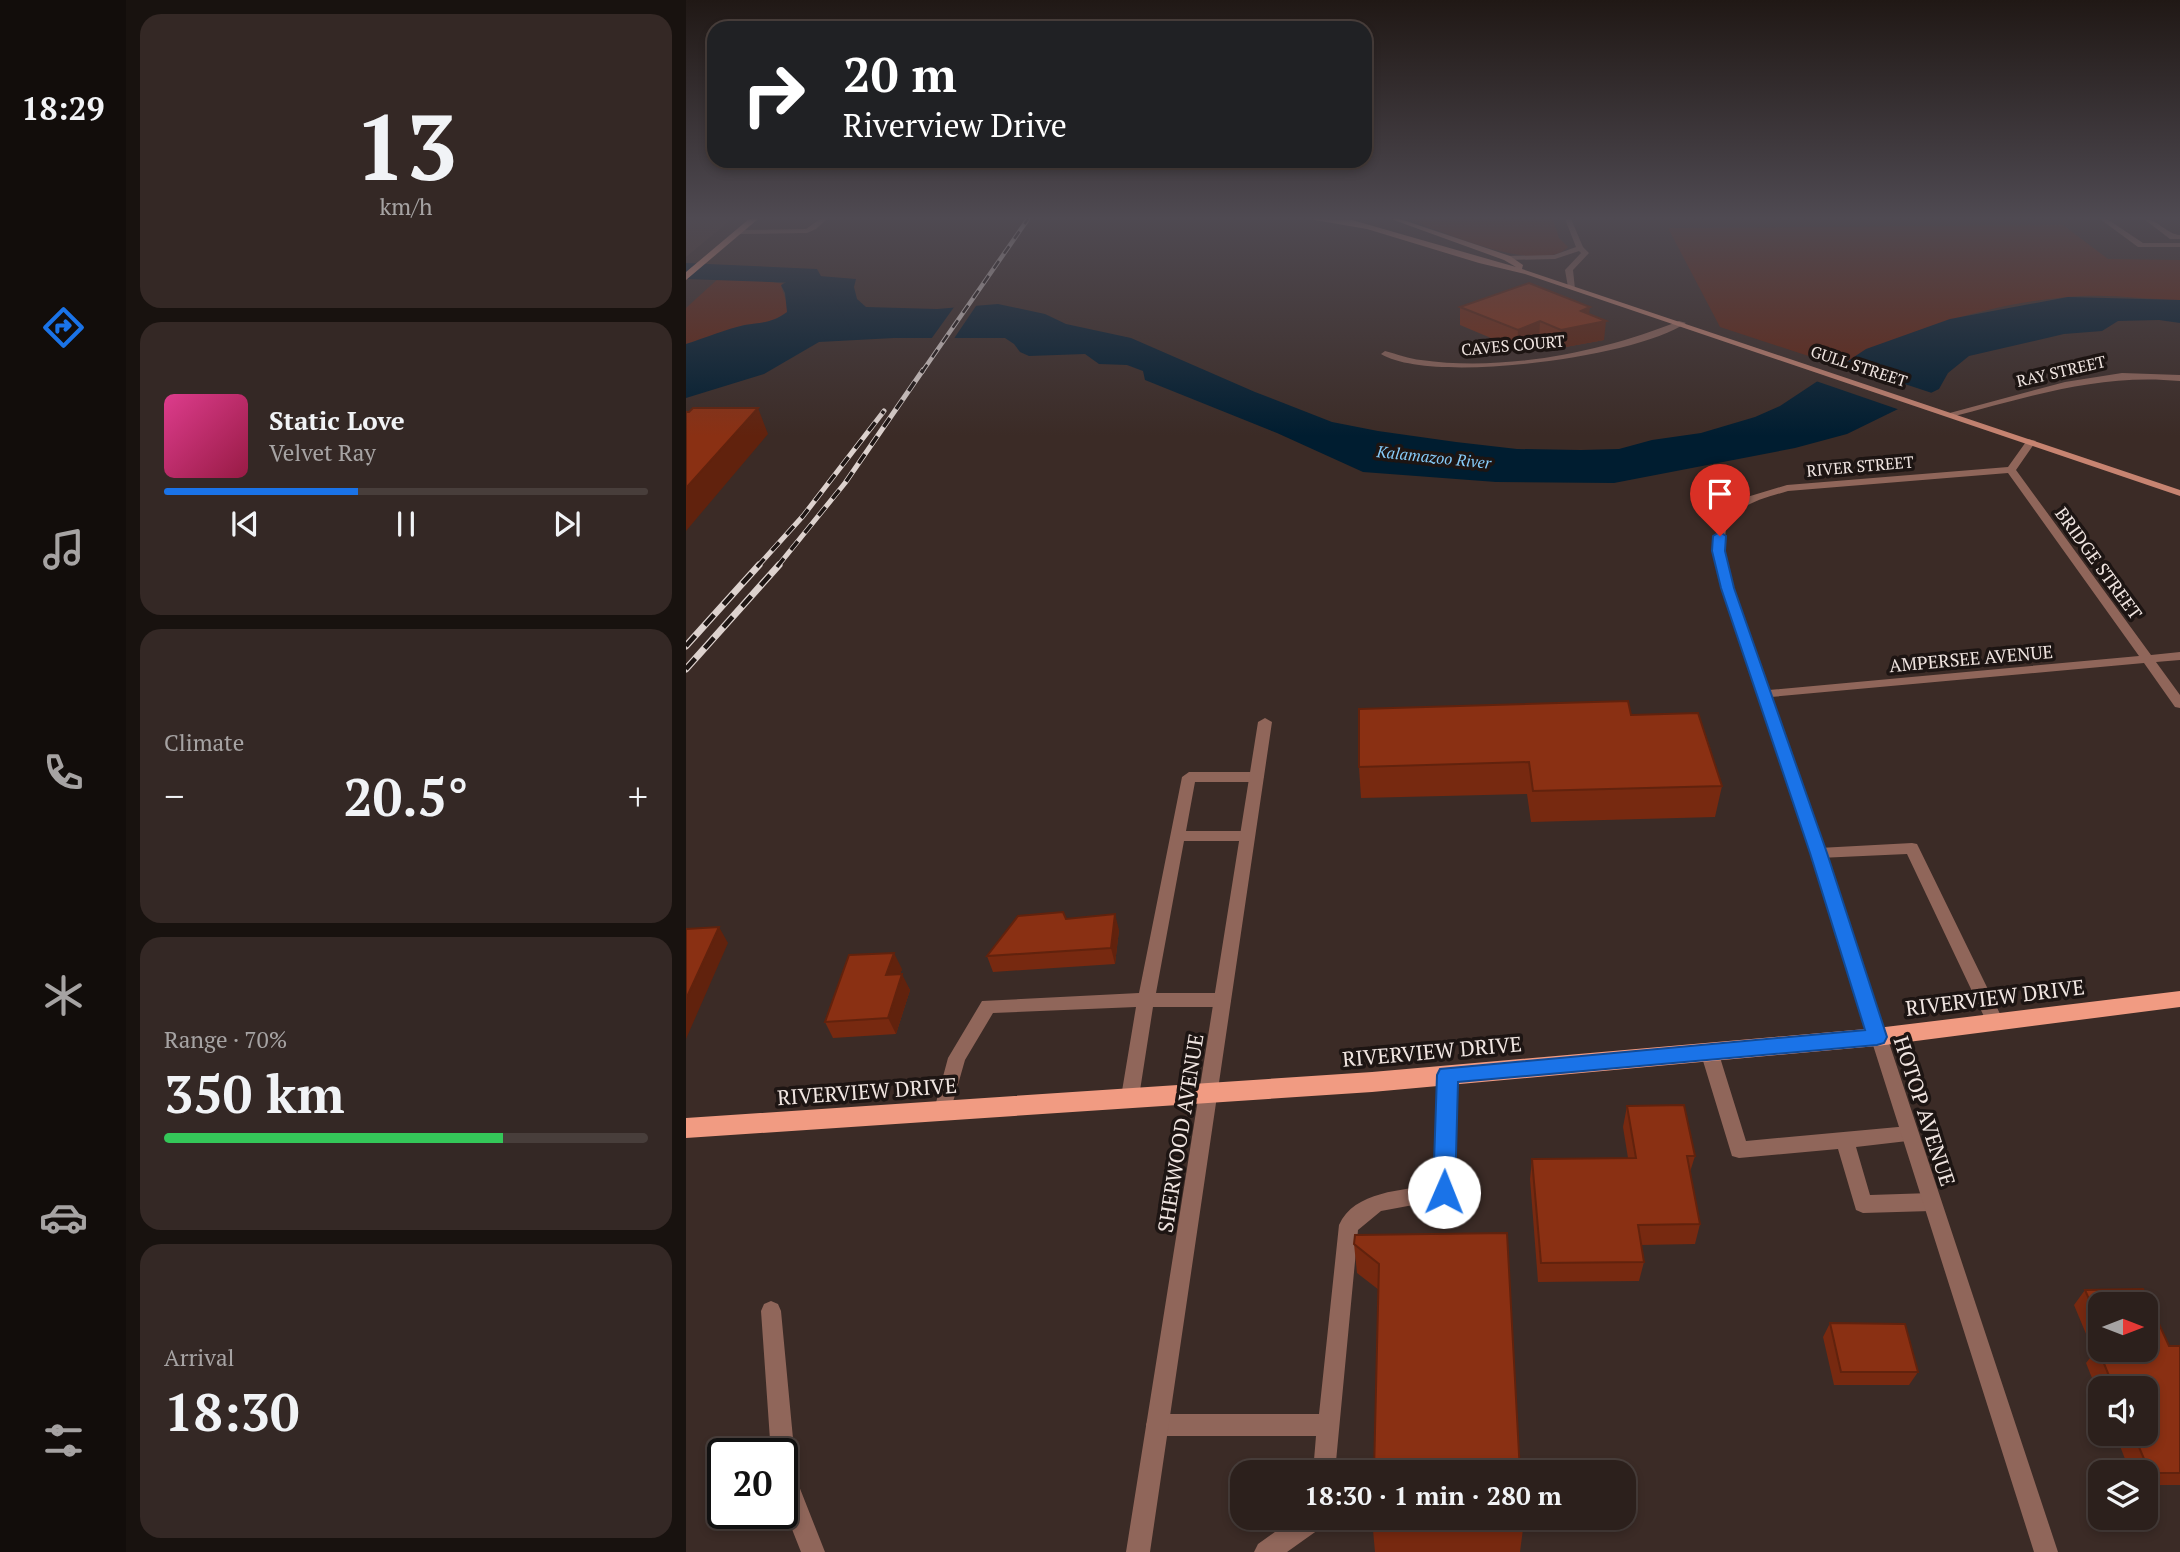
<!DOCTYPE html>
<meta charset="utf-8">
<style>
:root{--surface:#2c201c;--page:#342825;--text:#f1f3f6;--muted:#a6a3a3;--line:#483e3b;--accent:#1a73e8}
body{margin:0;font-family:"PT Serif",serif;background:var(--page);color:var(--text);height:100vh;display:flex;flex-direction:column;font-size:26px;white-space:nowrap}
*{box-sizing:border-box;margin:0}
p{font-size:23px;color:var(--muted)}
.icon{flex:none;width:38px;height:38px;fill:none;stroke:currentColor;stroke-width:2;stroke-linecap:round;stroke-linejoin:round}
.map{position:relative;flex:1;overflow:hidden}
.details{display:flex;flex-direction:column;gap:14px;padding:14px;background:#18120f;width:560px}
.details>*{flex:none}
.banner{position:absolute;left:21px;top:21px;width:665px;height:147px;border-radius:21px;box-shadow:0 4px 10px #0003,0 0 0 2px var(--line);background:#202124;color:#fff;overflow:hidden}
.needle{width:46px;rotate:90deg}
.tools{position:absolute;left:1402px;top:1292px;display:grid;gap:14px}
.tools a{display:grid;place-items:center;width:70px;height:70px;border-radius:14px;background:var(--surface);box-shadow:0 4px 10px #0003,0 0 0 2px var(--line);font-size:35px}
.speed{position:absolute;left:21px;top:1438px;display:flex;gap:14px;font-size:35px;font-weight:700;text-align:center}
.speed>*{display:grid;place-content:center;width:91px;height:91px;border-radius:50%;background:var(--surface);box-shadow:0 4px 10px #0003,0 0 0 2px var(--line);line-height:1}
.speed .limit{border:4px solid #111;border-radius:10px;background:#fff;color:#111}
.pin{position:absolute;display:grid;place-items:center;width:60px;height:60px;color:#fff;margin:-72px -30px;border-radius:50% 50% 50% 0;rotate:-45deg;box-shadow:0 0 7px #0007}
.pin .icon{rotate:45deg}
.me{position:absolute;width:77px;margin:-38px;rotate:1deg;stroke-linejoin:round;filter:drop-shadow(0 0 5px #0008)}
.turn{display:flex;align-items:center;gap:24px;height:147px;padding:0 21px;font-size:32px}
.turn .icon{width:91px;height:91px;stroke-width:2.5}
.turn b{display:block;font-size:49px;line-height:60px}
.big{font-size:52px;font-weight:700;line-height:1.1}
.details .tile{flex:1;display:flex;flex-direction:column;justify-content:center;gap:10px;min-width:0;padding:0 24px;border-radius:21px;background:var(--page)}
.details .dial{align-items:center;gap:0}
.dial b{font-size:91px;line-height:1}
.song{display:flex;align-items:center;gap:21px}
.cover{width:84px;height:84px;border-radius:10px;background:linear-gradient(135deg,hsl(330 70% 55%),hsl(340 70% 35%))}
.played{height:7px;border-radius:4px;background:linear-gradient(90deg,var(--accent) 40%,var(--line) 40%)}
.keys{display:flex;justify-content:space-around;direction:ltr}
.heat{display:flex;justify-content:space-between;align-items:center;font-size:38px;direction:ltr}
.charge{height:10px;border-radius:5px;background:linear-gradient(90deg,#34c759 70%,var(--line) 0)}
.trip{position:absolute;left:544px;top:1460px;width:406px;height:70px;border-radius:21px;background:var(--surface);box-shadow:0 4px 10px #0003,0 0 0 2px var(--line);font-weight:700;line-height:70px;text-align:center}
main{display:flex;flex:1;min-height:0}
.menu{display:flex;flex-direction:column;width:126px;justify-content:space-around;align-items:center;background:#120d0b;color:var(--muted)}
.menu .icon{width:49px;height:49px}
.menu .active{color:var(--accent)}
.menu b{font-size:32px;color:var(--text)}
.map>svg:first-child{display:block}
.built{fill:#4a342d}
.green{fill:#642310}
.water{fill:#001d30}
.pier{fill:#3b2b26}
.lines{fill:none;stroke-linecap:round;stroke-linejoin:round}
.river{fill:#001d30;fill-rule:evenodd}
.lane{fill:#90665a;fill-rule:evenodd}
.street{fill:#90665a;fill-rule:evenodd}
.secondary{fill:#c78471;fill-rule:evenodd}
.primary{fill:#f19b82;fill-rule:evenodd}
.rail-far2-casing{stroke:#ddd2ce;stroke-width:4.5}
.rail-far1-casing{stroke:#ddd2ce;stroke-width:5}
.rail-casing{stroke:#ddd2ce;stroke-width:7}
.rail-far2{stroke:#1d1513;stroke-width:2.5;stroke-dasharray:9;stroke-linecap:butt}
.rail-far1{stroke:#1d1513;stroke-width:3.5;stroke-dasharray:11;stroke-linecap:butt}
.rail{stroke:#1d1513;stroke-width:4.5;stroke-dasharray:14;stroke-linecap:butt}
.wall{fill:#772910;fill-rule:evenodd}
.shaded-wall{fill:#61220d}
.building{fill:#8a3013;stroke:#61220d;stroke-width:2}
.route{fill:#1a73e8;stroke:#114b97;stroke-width:2}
.labels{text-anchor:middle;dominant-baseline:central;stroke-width:7;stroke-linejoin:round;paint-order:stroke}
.far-street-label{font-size:16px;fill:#f0e5e1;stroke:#1d1513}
.far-water-label{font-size:16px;font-style:italic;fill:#87ccfa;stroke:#1d1513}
.street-label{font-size:18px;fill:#f0e5e1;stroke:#1d1513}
.near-street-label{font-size:21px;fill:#f0e5e1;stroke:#1d1513}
</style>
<main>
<nav class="menu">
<b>18:29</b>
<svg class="icon active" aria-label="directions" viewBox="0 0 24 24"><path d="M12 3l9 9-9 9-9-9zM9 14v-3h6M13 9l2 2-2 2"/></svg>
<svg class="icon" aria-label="music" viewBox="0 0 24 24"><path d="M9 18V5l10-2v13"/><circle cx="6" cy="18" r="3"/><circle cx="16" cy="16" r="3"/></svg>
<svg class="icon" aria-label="phone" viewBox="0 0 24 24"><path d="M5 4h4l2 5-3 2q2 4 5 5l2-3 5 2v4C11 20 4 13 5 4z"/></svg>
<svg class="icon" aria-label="climate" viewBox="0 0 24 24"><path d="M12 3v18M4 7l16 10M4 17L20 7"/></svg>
<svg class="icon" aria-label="car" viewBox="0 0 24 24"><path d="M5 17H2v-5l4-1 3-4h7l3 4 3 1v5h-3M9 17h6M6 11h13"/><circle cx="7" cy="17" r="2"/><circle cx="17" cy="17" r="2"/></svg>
<svg class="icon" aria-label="filters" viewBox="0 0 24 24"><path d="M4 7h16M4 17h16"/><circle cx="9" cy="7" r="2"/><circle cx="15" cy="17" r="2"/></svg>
</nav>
<section class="details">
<div class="tile dial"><b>13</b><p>km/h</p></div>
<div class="tile">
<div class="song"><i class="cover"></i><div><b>Static Love</b><p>Velvet Ray</p></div></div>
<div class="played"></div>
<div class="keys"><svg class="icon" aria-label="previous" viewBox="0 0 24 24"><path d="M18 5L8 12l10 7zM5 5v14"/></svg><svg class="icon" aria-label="pause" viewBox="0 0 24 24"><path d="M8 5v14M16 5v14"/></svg><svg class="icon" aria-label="next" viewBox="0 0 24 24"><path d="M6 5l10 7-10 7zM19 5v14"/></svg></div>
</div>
<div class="tile"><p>Climate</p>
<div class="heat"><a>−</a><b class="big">20.5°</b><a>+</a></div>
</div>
<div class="tile"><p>Range · 70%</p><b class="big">350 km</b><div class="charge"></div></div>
<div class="tile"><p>Arrival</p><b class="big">18:30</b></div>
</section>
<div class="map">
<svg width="1494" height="1552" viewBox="0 0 1494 1552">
<rect width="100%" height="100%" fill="#3b2b26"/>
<path class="built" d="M0,219H46L0,257Z"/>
<path class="green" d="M722,219H867L873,238L882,247C854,276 755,231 722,219Z
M1377,225L1422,259L1494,260V300C1457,299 1418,293 1381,297C1305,304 1222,328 1156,367L1034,327L982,228Z
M46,275L98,284L95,286L101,303V313L81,323L58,325L0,344V308L34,277Z"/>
<path class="water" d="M121,275L170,279L168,287L171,299L180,307L251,309L312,304L359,314L380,324L445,338L569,392L646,422L692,431L770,442L831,449L895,450L933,449L966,440L1015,433L1069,417L1094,406L1180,349L1264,319L1382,297L1494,300V323L1473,320L1432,321L1416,331L1378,334L1283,356L1262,373L1253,389L1161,434L1109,448L928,483L810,482L677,472L591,433L459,380L457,371L441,365L413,364L399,354L343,356L334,352L328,344L319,338H208L133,342L78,374L0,398V344C19,338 40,329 59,325C76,322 87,323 101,312L99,293L95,285L107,278Z"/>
<path class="pier" d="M294,300L267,340L243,342L271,303Z
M1155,363L1249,394L1217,411L1127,380Z"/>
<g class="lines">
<path class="river" d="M0,263L131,269L166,332L161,339L150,341L139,339L111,283L0,279Z"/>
<path class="lane" d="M134,219H141L130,229L121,233L53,234L49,232L53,230L120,229Z
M1414,219H1421L1457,243H1494V247H1452Z
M1458,219C1472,219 1480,234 1494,235V239H1484Z
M503,772H571L578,777L571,782H509L500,831H562L567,832L569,836L567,840L562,841H498L470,993H537L543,995L545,1000L543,1005L537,1007H467L453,1097L450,1103L444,1105L438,1103L435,1097L450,1007L307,1013L279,1060L263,1116L257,1118L251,1116L248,1110L262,1058L296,1001L453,993L496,777Z
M1226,843L1231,844L1233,848L1318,1022L1315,1027L1309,1029L1303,1027L1221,854L1133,858L1128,857L1126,853L1128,849L1133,848Z
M1023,1044L1029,1046L1032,1051L1060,1141L1223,1126L1230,1128L1232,1134L1230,1140L1170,1147L1184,1195L1245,1193L1252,1196L1255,1202L1252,1208L1245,1211L1177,1213L1170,1210L1152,1149L1053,1158L1046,1156L1014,1051L1017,1046Z
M762,1067L768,1070L771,1075L768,1192L765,1198L695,1211L672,1230L649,1472H627L630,1436H471L463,1433L460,1425L463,1417L471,1414H633L653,1225C668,1191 717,1190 749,1185L753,1075L756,1070Z
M85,1301L92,1304L95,1311L111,1481L139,1552H115L96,1504V1454H85L75,1311L78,1304Z
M610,1517H643L639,1525L601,1552H568L572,1544Z"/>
<path class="street" d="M879,219H885L897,247L903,253L887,270L889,289L882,287L879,270L895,253L893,251L869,259L821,260L817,258L821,256L868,255L890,247Z
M993,321L1000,323C951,357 746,385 695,354L699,351C711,354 723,359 735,360C818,372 917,352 993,321Z
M1436,373L1494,375V381C1413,373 1343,397 1265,417L1260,414L1379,382Z
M1342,439L1350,441L1330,470L1465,655L1494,652V660L1470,662L1494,695V708L1489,707L1458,663L1085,697L1140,853L1372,1552H1348L1126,853L1035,588L1027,550L1032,524L1041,512L1061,497L1101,485L1322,467ZM1322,473L1453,656L1083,690C1071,656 1027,556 1042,524C1053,503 1082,497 1102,491Z
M579,718L586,722L464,1552H440L572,722Z"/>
<path class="secondary" d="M623,219L666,220L830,267L818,260L705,219H714L824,256L837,265L836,269L1494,490V496L839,274L793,263L681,229Z"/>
<path class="primary" d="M63,219H72L0,280V272Z
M1494,991V1007L1191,1046L686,1092L0,1138V1118L686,1072L1191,1028Z"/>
<defs>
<path id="rail-far2" d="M236,372L342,219"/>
<path id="rail-far1" d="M71,567L117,516L198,411
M91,567L159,483L237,370"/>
<path id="rail" d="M0,646L73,565
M0,669L93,565"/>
</defs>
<use href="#rail-far2" class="rail-far2-casing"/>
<use href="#rail-far1" class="rail-far1-casing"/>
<use href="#rail" class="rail-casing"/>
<use href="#rail-far2" class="rail-far2"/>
<use href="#rail-far1" class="rail-far1"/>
<use href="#rail" class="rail"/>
</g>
<path class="wall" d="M774,307L903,314L918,340L874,348L853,340L831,349L774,325Z
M945,715L1036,786L1029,817L845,822L841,794L675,798L673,767Z
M380,919L433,930L429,964L307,972L301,956Z
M216,969L214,974L224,990L210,1034L147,1038L139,1022Z
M941,1106L1009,1156L1004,1172L1014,1224L1009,1244L955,1245L958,1262L953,1281L852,1282L844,1179L846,1159L942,1158L937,1127Z
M821,1233L693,1290L671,1273L668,1244Z
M1399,1290L1483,1346H1494V1485H1460V1472H1444L1429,1433H1460V1388H1414V1398L1400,1363L1408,1353L1388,1305ZM1414,1304L1460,1349H1414Z
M1144,1323L1232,1372L1223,1385H1148L1137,1337Z
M837,1529L834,1552H689L687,1530Z"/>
<path class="shaded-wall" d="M904,307L902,324L920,321L918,340L874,348L875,330L895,311Z
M854,321L853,340L831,349L832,330Z
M72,408L82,434L0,531V488Z
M429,914L433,930L429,964L425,948Z
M33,927L42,943L0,1039V999Z
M208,953L216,969L208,991L200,975Z
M216,974L224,990L210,1034L202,1018Z"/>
<path class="building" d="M843,283L904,307L895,311L920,321L875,330L854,321L832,330L774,307Z
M7,408H72L0,488V412H3Z
M942,701L945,715L1012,713L1036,786L847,791L843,762L673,767V709Z
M377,912L380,919L429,914L425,948L301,956L332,916Z
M33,927L0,999V929Z
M208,953L200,975L216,974L202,1018L139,1022L163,955Z
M998,1105L1009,1156H1001L1014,1224L952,1225L958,1262L855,1263L846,1159L950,1158L941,1106Z
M821,1233L834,1472H688L693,1264L668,1244L669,1235Z
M1457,1289L1483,1346H1494V1473H1464L1447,1433H1460V1388H1428L1412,1349H1460V1304H1414V1324L1399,1290Z
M1144,1323L1219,1324L1232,1372H1155Z
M687,1517H837V1529L687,1530Z"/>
<linearGradient id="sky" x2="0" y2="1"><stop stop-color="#201815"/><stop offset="0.5" stop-color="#4f4a52"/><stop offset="1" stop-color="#4f4a52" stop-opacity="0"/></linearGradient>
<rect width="1494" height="436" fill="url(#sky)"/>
<path class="route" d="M1034,532L1040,536L1039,551L1048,588L1141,853L1201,1037L1198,1043L1191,1045L772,1082L769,1192L766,1199L758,1202L750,1199L747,1192L751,1075L754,1069L1179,1030L1124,853L1035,588L1026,551L1027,536Z"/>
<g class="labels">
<g class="far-street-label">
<text transform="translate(827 345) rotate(-5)">CAVES COURT</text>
<text transform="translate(1173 366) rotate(18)">GULL STREET</text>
<text transform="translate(1375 371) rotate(-13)">RAY STREET</text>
<text transform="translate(1174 466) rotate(-5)">RIVER STREET</text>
</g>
<g class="far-water-label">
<text transform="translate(748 457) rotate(6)">Kalamazoo River</text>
</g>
<g class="street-label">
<text transform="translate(1413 563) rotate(54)">BRIDGE STREET</text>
<text transform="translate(1285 658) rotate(-5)">AMPERSEE AVENUE</text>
</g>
<g class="near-street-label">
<text transform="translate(1309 997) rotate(-7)">RIVERVIEW DRIVE</text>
<text transform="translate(746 1051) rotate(-5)">RIVERVIEW DRIVE</text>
<text transform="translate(181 1091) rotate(-4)">RIVERVIEW DRIVE</text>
<text transform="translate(1239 1111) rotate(72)">HOTOP AVENUE</text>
<text transform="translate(494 1133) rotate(-81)">SHERWOOD AVENUE</text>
</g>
</g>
</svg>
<div class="tools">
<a><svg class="needle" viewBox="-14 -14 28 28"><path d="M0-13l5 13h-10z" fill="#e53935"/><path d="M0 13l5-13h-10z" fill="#a6a3a3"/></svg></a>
<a><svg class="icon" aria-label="sound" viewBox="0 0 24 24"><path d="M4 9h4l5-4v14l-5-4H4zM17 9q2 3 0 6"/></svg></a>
<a><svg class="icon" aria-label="layers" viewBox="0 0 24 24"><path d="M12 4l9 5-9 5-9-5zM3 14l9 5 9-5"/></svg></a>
</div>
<div class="speed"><div class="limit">20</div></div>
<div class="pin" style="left:1034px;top:536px;background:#d93025"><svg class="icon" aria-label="arrive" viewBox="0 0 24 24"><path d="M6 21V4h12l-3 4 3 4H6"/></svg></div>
<svg class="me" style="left:758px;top:1192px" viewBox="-20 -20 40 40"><circle r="19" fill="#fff"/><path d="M0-13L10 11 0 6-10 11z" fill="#1a73e8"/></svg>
<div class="trip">18:30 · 1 min · 280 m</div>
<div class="banner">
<div class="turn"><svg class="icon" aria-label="right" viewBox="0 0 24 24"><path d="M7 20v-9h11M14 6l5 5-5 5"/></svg><div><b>20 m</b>Riverview Drive</div></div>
</div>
</div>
</main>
